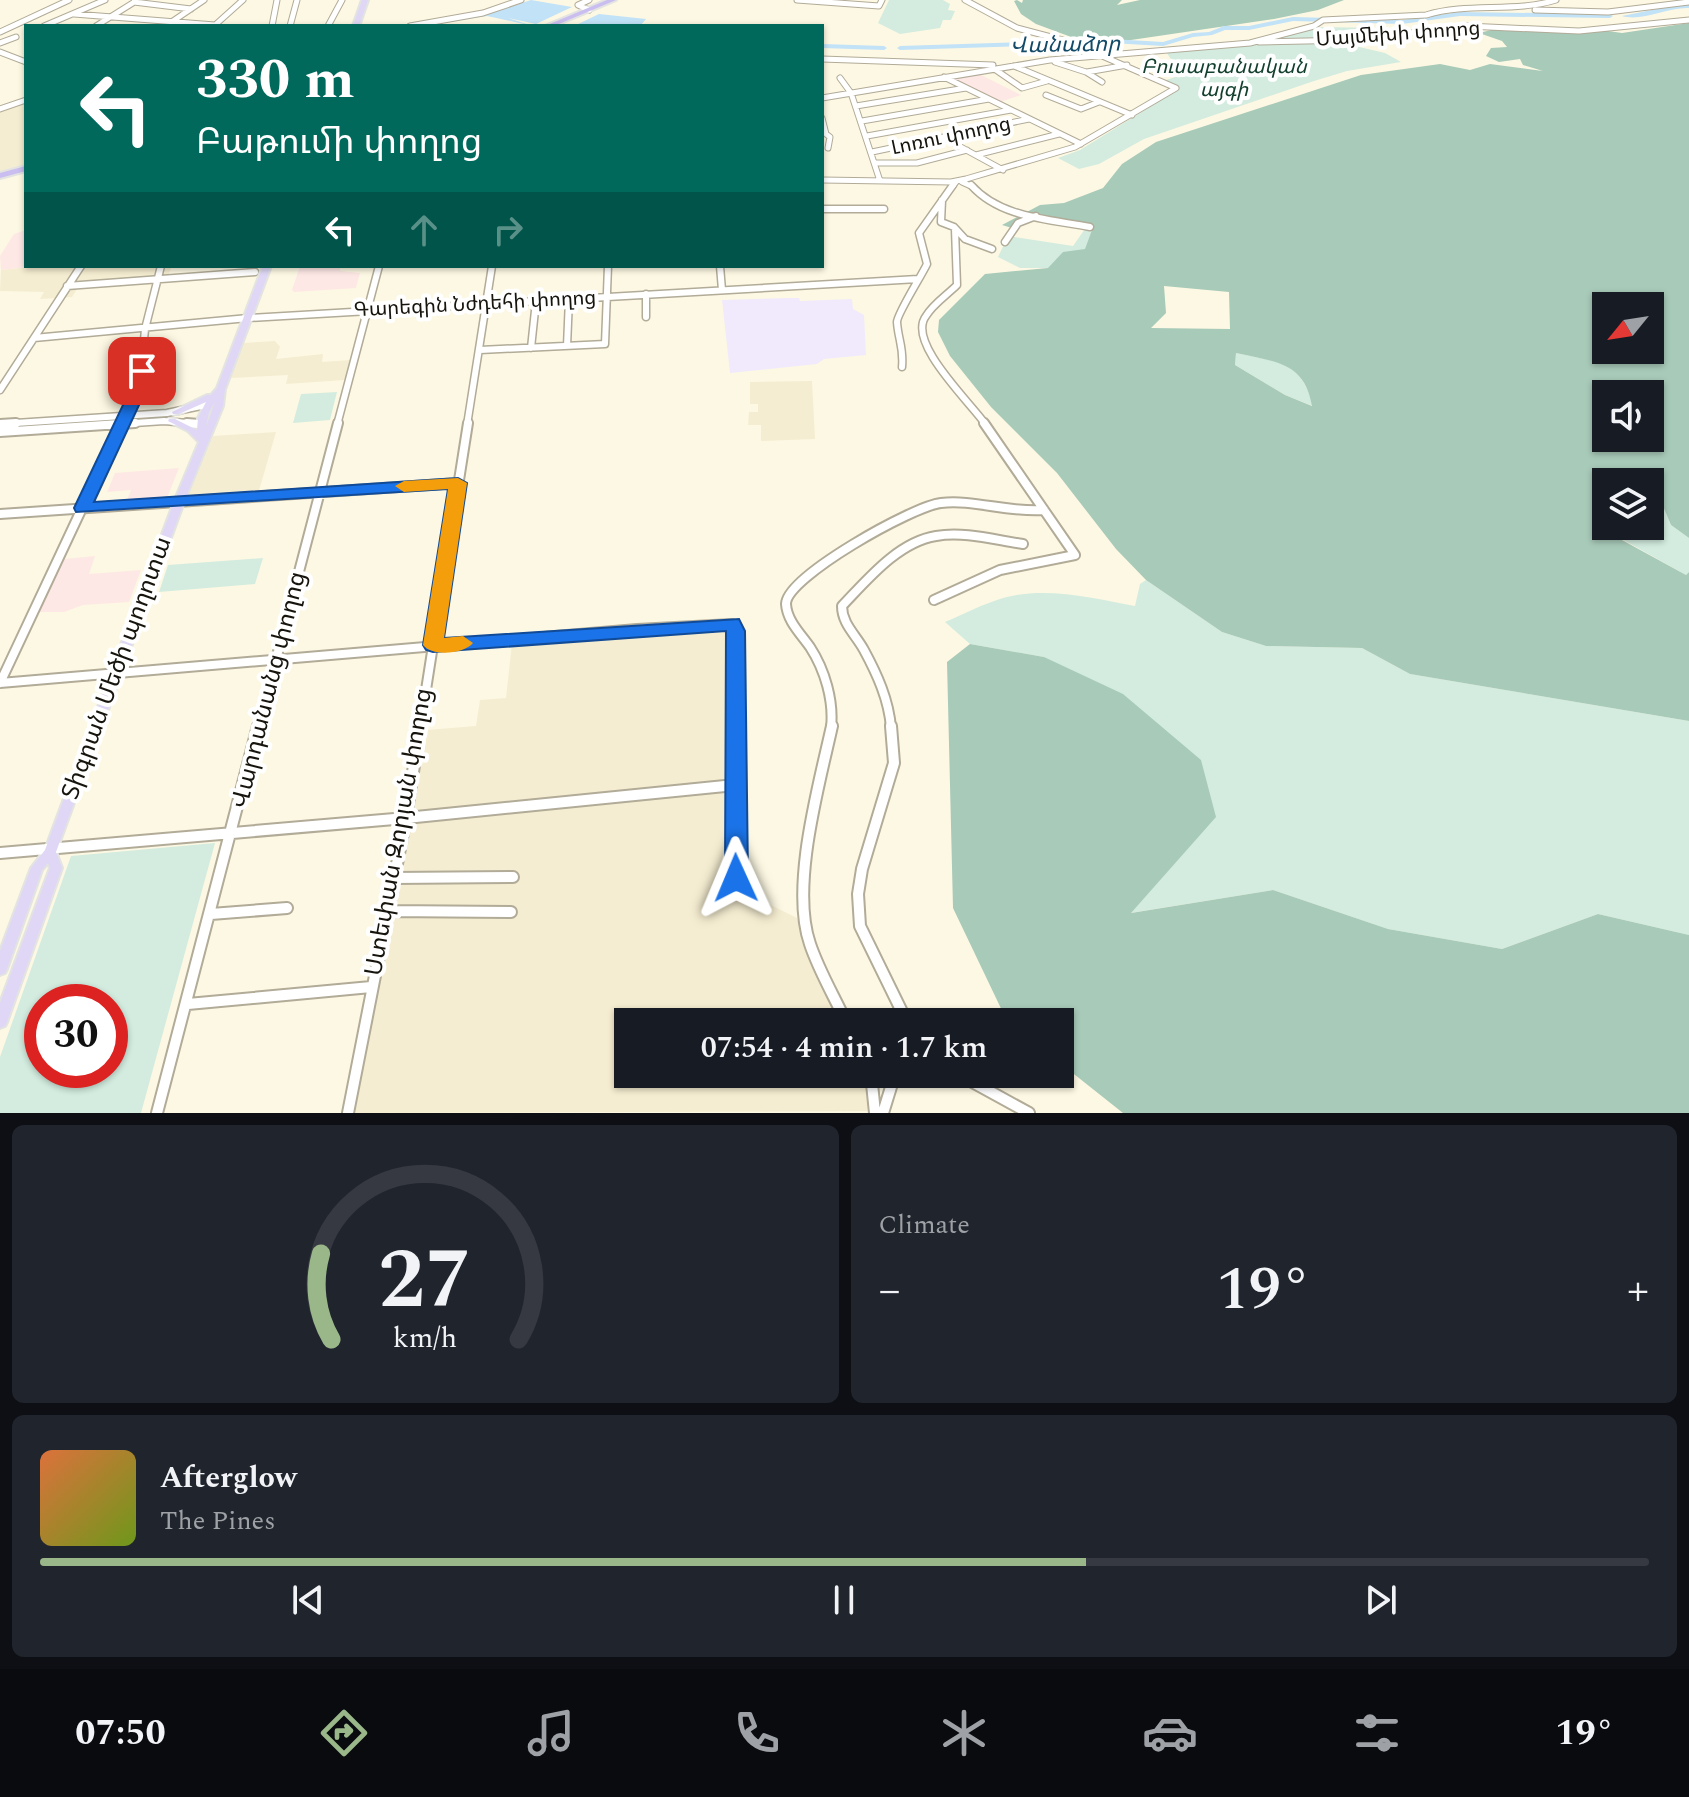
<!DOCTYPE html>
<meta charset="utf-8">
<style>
:root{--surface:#171b24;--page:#20242c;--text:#f1f3f6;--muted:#9ea1a6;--line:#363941;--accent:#9ab789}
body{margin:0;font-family:Spectral,"Noto Sans Armenian",serif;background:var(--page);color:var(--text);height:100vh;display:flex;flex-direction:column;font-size:30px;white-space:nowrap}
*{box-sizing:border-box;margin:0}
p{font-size:26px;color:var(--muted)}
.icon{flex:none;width:44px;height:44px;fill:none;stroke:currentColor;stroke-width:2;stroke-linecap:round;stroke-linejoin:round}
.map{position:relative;height:1113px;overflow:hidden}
.sheet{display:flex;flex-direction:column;gap:12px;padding:12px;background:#0d0f14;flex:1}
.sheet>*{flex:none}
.guide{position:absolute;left:24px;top:24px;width:800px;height:244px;border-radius:0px;box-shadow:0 2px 6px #0004;background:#00695c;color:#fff;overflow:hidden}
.needle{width:52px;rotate:240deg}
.tools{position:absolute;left:1592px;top:292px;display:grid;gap:16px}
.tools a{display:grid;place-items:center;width:72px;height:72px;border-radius:0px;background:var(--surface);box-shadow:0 2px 6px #0004;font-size:40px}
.speed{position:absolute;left:24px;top:984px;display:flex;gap:16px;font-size:40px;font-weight:700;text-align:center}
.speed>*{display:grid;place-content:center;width:104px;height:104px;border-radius:50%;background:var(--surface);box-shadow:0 2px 6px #0004;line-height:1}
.speed .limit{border:12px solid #d22;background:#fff;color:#111}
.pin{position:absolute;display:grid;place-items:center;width:68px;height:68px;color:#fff;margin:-34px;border-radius:16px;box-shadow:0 4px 12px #0006}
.me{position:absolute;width:88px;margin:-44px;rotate:359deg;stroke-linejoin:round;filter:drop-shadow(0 0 6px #0008)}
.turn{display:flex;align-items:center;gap:28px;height:168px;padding:0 40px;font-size:36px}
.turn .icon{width:104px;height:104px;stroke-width:2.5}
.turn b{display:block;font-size:56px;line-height:68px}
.lanes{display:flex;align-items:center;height:76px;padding:0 40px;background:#0003;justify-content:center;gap:40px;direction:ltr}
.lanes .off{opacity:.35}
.big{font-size:60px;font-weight:600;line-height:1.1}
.sheet .card{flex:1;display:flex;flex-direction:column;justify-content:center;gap:12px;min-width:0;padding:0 28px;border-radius:12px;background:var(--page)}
.sheet .dial{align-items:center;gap:0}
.dial svg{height:208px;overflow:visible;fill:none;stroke:var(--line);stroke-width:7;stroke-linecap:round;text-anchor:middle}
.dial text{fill:var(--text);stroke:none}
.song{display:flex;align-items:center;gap:24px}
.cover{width:96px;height:96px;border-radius:12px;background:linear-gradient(135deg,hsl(20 70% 55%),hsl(80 70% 35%))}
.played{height:8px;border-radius:4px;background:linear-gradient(90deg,var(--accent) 65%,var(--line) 65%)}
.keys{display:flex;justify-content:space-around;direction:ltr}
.heat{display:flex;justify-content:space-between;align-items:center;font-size:44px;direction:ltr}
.sheet .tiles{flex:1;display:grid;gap:12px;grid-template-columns:1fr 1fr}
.card:last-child{grid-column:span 2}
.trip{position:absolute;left:614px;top:1008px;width:460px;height:80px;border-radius:0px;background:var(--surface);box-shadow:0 2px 6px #0004;font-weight:600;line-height:80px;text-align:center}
.tabs{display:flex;height:128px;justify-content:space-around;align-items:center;background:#090b0e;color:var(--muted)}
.tabs .icon{width:56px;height:56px}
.tabs .selected{color:var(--accent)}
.tabs b{font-size:36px;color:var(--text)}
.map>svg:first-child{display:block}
.built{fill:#f5edd1}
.education{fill:#fee8e5}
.medical{fill:#f0eafc}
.green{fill:#d3ecdf;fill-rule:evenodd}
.forest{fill:#a8cab9;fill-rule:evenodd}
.water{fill:#c2e2f7}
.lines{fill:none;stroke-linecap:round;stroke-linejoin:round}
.river{fill:#c2e2f7;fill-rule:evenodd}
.minor-far3-casing{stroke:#b1ab98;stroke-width:7}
.minor-far2-casing{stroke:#b1ab98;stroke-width:9}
.minor-far1-casing{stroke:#b1ab98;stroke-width:12}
.minor-casing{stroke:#b1ab98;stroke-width:14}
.major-casing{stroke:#e3e3e2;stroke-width:4}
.highway-casing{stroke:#e3e3e2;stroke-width:4}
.minor-far3{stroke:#fff;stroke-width:5}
.minor-far2{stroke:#fff;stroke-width:6}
.minor-far1{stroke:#fff;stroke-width:8}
.minor{stroke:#fff;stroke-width:10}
.major{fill:#dfd7f5;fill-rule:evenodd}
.highway{fill:#cabdef;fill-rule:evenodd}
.route{fill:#1a73e8;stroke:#114b97;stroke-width:2}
.slow{fill:#f59e0b}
.labels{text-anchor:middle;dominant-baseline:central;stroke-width:8;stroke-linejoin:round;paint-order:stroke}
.far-street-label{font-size:20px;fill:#16140d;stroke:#fff}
.far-park-label{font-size:20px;font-style:italic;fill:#13402e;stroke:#fff}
.far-water-label{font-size:22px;font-style:italic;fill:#134a67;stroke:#fff}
.street-label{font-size:24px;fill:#16140d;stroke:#fff}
</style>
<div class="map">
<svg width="1689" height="1113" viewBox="0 0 1689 1113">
<rect width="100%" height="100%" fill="#fdf8e3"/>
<path class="built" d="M26,102V166L0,173V111Z
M36,266H172L168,276L233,270V274L206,279L77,289L72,297L40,299L44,292L0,291L1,270Z
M275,341L280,347L276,359L323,354L322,362L351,360L346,377L344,380L286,384L288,375L231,378L244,343Z
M812,381L815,439L761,441V425H748L749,412H758V404H750V382Z
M276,432L258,494L188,497L213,436Z
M725,625L732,628L730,885L797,918L811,960L840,1022H628V1074H867L871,1082L867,1111L355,1113L427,730L476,726L480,700L506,698L512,643Z"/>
<path class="education" d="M977,73L1021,95L1000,102L948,78Z
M26,230V266H36L1,270L0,256L14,234Z
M300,266H336L340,267V271L360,273L356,288L294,292L292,290Z
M179,468L167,498L127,500L131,490L107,492L115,473Z
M95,556L89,574L141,570L129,602L83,605L64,612H37L64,559Z"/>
<path class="medical" d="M787,298H799L800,301L852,299L853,309L864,315L866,355L824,359L817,364L730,373L722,300Z"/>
<path class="green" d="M889,0H943L950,4L948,10L955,11L951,20H943L940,28L900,34L878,23Z
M1318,27L1383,28L1390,35L1276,40L1269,37Z
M1338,42L1385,53L1401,62L1347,71L1314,81L1144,139L1099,164L1079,169L1058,158L1080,150L1179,89L1166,80L1191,72L1170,58L1167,53L1268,43Z
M1092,219L1112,231L1072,268H1020L998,257L1008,236L1073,246Z
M1236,353C1277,362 1301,360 1313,406L1285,395L1235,365Z
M337,392L330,420L293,423L301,394Z
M1660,498L1671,525L1689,538V572L1686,575L1611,533L1621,526H1650V505Z
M263,558L255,584L159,592L168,565Z
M1146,580L1222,632L1266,646L1362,648L1410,674L1689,721V935L1598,914L1502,949L1388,929L1273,890L1130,913L1215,817L1044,657L970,644L945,622C964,614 983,604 1003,598C1045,586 1094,598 1135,606L1140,584Z
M215,843L141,1113H0V1057L71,856ZM42,1002H110V1070H42Z"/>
<path class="forest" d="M1017,0L1022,3L1023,0H1122L1117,5L1140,0H1344L1318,10L1274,19L1131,40L1082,41L1036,24L1021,14L1014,1Z
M1689,23V538L1671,525L1660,499L1650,505V482H1606V526H1621L1611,534L1686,575L1689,572V721L1410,674L1362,648L1266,646L1222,632L1146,580L1116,549L1057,473L991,407L950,356L938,332L939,320L985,274L1048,268L1063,252L1085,249L1092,230L1048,216L1012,228L1002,225L1040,205L1064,203L1103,188L1122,164L1156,142L1361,75L1440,64L1470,70L1490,64L1543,71L1523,65L1520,59L1499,62L1486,56L1491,48L1507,47L1502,41L1479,33L1495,29L1601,30L1622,33ZM1164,286L1229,292L1230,329L1151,328L1166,313ZM1606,306H1650V350H1606ZM1236,353C1275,362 1304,361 1312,406L1285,395L1235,365ZM1606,394H1650V438H1606Z
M970,644L1044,657L1123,694L1201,760L1216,817L1131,913L1273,890L1388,929L1502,949L1598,914L1689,935V1113H1123L1060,1063V1022L1007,1021L953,908L947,662Z"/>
<path class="water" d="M531,0L572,7L536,24L508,18L533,26L487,16L423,26L478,17Z
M599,14L646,19L640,26H574Z"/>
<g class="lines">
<path class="river" d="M1681,4H1689V8C1667,7 1642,22 1622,16Z
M1460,12L1610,14L1613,16L1610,18L1460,16L1402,24L1293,21L1249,30H1225L1212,35L1193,37L1163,46L1111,43L1054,50L1023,46L900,50L897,48L900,46L1023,42L1054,46L1111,39L1163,42L1193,33L1209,32L1224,26H1249L1293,17L1402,20Z
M822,44L884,46L887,48L884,50L822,48Z"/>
<defs>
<path id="minor-far3" d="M589,0L578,5L589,10
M797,0L879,6L882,0
M134,2L191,9
M1535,10L1608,12L1689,2
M74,14L215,25
M173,21L204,0
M44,26L105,0
M96,26L136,1
M214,26L243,0
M272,26L277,0
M290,26L297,0
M328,26L342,0
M410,26L483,13L521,0
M0,32L69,0
M1259,42L1353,40L1467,26L1579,31L1689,20
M0,43L16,37
M0,52L26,62
M822,59L993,65
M1055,62L1086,72L1102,82
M1014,66L1132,115
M993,68L1022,88L1047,81
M1087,72L1127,65
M944,77L1081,144
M840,78L851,93L880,181
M1046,95L1081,109L1099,102
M822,98L1050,60L1250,43L1314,26L1323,20L1426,15C1468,2 1514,13 1556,0
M856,106L966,88
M0,109L26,100
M822,118L826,134L830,137L828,148
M862,121L989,99
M867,136L1011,110
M946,139L1003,170
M872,152L1029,119
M976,155L1059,134
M876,163H917L967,150
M822,180L951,182L966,179L1075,147L1176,88L1070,42L1017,28L965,0
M962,182L973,187
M952,187L956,182"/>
<path id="minor-far2" d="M971,185C1000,218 1049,219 1090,227
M942,200L941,222L954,227L965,239L992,249
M822,209H884
M955,229L957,285C947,295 933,304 926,316C906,342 970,402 986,425
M1005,242L1018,223L1036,216
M720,266L722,290
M67,286L255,272
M646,294V317
M34,338L248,318L918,279
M567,346L569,299
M531,348L536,301
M480,350L605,344L608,266
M902,367C904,348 898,339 897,322C897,314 922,275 927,264L919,233L953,185
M0,390L81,266
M0,424L167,413L206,405
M105,425L164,421L199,424
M121,425L140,384L145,329L161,266
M337,425L379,266
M467,425L492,266"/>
<path id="minor-far1" d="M187,423L199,424
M0,424L16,423
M0,432L135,423
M0,514L458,483
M934,600L1000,570L1075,555L984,423
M0,683L637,629L732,624L736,631V728
M0,683L122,423
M258,728L338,423
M420,728L468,423
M831,728C834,701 825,670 810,647C801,634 787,621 786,604C786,577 913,506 941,503C973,499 1009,513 1044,510
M891,728C889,700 877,674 864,650C856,635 842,624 842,606C867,580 898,542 936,536C964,531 995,540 1023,544"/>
<path id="minor" d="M736,726V878
M832,726C819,785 790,887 810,944C819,971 834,996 846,1022
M891,726L894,763L862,869L858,894L860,926L907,1022
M0,853L406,818L735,785
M393,878L513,877
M387,911L511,912
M211,914L287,908
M188,1004L371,987
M871,1074L875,1113
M958,1074L1029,1113
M157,1113L258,726
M348,1113L406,818L420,726
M883,1113L895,1074"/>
<path id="major" d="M362,0H368L359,26H353Z
M263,266H271L225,389L223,406L184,502L56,852L62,868L7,1022L5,1026L0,1028V1003L50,868L48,863L42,870L7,969L5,973L0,975V951L31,868L45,850L174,502L199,442L188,431L168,421L169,419H175L197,430L198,418L206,402L179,414H173L172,412L207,395H211L217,388ZM215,402L206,427L209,412Z"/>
<path id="highway" d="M607,0H616L554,26H545Z
M26,166V171L0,178V173Z"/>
</defs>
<use href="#minor-far3" class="minor-far3-casing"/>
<use href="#minor-far2" class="minor-far2-casing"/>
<use href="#minor-far1" class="minor-far1-casing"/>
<use href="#minor" class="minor-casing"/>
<use href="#major" class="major-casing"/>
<use href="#highway" class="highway-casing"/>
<use href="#minor-far3" class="minor-far3"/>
<use href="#minor-far2" class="minor-far2"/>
<use href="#minor-far1" class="minor-far1"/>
<use href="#minor" class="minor"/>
<use href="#major" class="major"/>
<use href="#highway" class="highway"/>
</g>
<path class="route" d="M142,366L149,371L140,403L94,502L458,478L467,483L444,638L739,619L745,631L748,878L745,885L736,887L728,885L725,878L726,631L433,652L426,650L423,645L448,489L76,512L74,508L124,403L134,371Z"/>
<path class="slow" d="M458,478L467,483L444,638L463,636L473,643C464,654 432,657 423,645L448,489L404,492L395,486L404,481Z"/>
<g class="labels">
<g class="far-street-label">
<text transform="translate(1398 34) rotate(-4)">Մայմեխի փողոց</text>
<text transform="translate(951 136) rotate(-12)">Լոռու փողոց</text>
<text transform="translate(475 304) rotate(-3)">Գարեգին Նժդեհի փողոց</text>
</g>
<g class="far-park-label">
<text x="1224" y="67">Բուսաբանական<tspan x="1224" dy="23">այգի</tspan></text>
</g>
<g class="far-water-label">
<text transform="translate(1065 45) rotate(-1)">Վանաձոր</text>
</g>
<g class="street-label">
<text transform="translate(117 668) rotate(-70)">Տիգրան Մեծի պողոտա</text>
<text transform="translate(269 690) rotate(-76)">Վարդանանց փողոց</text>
<text transform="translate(399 832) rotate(-80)">Ստեփան Զորյան փողոց</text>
</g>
</g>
</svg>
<div class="tools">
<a><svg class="needle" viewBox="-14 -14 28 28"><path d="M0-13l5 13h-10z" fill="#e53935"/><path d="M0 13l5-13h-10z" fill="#9ea1a6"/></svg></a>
<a><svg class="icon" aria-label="sound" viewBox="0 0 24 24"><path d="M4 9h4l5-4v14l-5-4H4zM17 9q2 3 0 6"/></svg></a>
<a><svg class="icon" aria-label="layers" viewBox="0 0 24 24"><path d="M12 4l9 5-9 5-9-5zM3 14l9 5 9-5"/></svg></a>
</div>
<div class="speed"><div class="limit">30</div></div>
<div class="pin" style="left:142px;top:371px;background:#d93025"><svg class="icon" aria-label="arrive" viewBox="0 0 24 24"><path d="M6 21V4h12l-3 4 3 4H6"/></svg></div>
<svg class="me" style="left:736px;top:878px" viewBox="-20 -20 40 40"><path d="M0-17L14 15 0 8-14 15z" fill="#1a73e8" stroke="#fff" stroke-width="4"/></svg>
<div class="trip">07:54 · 4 min · 1.7 km</div>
<div class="guide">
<div class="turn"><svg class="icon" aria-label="left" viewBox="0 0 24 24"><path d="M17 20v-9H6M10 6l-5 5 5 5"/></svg><div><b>330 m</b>Բաթումի փողոց</div></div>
<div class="lanes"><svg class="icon" aria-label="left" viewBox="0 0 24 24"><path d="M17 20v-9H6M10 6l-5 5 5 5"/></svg><svg class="icon off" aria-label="ahead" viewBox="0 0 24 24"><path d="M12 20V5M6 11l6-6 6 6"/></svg><svg class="icon off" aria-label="right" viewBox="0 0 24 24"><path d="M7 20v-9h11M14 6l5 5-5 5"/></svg></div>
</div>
</div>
<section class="sheet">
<div class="tiles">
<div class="card dial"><svg viewBox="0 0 100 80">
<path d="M14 69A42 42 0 1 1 86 69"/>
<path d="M14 69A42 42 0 0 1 10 36" stroke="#9ab789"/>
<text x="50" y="56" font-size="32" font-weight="700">27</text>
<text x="50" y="72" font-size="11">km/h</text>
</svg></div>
<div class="card"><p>Climate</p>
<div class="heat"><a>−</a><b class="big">19°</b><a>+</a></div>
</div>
<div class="card">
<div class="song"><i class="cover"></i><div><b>Afterglow</b><p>The Pines</p></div></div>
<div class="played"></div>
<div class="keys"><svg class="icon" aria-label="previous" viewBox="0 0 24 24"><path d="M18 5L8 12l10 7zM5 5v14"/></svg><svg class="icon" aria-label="pause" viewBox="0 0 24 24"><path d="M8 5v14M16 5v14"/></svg><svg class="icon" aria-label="next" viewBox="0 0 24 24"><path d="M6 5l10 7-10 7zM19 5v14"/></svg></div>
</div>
</div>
</section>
<nav class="tabs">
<b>07:50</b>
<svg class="icon selected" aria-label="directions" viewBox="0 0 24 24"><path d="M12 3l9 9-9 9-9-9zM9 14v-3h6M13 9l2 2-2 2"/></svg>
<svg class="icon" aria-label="music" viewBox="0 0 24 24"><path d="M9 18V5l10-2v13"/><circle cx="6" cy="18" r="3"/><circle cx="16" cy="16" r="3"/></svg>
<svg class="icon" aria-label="phone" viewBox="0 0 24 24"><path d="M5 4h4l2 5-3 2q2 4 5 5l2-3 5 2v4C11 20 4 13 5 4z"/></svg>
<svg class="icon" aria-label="climate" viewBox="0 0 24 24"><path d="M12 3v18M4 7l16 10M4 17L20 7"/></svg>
<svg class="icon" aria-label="car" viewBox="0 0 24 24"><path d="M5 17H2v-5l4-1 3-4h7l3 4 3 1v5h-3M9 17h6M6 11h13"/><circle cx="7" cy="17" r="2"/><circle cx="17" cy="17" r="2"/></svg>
<svg class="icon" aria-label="filters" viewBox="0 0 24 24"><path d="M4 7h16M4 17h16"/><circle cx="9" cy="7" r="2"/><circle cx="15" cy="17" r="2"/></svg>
<b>19°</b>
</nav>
